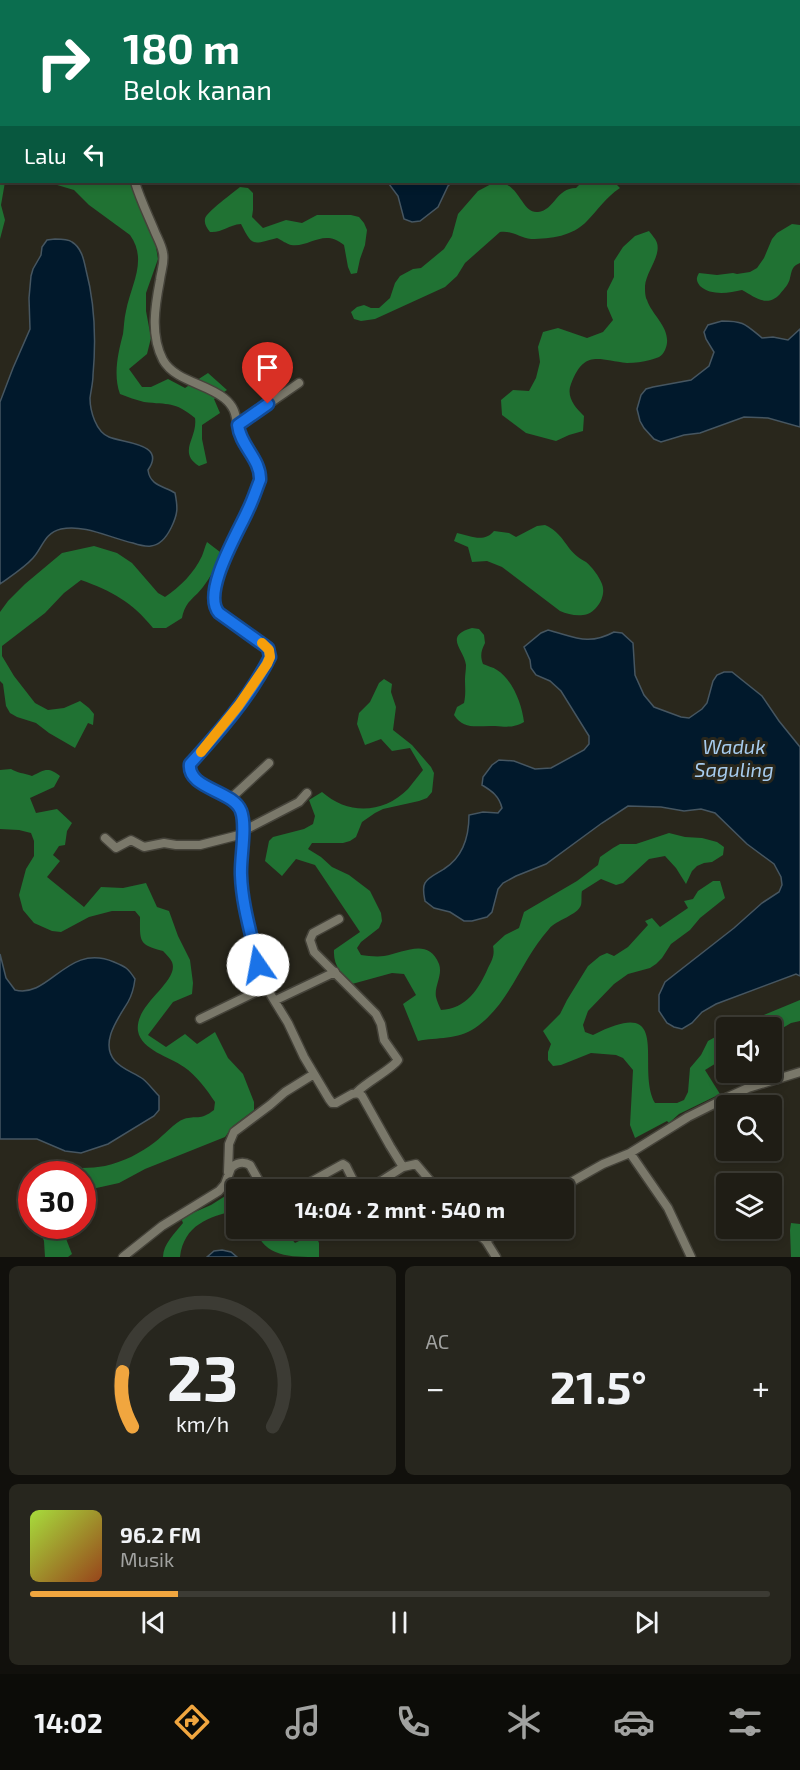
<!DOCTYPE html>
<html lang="id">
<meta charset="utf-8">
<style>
:root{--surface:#1f1d15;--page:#27261e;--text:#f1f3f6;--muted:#a1a2a0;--line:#3c3b34;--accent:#f1a63f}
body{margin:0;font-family:"Exo 2",sans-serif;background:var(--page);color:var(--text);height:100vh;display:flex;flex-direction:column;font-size:22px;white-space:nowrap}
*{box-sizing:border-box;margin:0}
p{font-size:20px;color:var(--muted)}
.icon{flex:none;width:33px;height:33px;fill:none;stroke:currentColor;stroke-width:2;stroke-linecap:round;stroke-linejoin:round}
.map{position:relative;height:1257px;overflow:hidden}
.drawer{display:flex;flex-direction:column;gap:9px;padding:9px;background:#11100c;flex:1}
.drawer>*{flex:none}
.banner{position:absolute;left:0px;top:0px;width:801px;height:183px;box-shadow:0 3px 9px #0003,0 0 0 2px var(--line);background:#0b6e4f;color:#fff;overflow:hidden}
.buttons{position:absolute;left:716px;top:1017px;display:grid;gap:12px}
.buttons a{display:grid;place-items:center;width:66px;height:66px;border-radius:6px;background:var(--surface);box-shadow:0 3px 9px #0003,0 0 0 2px var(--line);font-size:30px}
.speed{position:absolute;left:18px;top:1161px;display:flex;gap:12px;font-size:30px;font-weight:700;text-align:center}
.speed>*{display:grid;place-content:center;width:78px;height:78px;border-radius:50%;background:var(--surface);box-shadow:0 3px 9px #0003,0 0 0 2px var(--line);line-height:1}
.speed .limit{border:9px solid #d22;background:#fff;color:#111}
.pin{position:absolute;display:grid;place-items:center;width:51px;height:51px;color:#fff;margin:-62px -26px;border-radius:50% 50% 50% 0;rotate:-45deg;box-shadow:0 0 6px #0007}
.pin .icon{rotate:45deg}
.me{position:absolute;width:66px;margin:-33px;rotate:348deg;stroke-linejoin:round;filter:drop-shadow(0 0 4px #0008)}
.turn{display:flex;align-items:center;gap:21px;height:126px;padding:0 24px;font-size:27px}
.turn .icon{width:78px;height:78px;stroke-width:2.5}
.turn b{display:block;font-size:42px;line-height:51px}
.then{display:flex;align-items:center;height:57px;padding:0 24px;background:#0003;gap:12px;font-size:22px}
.big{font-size:45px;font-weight:700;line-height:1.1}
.drawer .card{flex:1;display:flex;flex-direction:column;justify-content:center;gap:9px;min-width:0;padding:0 21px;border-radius:9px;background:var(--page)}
.drawer .dial{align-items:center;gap:0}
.dial svg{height:156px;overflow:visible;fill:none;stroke:var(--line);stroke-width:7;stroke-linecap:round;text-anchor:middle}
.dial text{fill:var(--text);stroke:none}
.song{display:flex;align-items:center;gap:18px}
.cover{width:72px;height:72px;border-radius:9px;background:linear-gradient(135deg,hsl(80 70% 55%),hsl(20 70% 35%))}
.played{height:6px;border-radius:3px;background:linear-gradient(90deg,var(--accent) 20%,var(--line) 20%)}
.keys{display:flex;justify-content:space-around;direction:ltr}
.heat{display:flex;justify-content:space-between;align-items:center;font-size:33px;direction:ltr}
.drawer .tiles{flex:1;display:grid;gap:9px;grid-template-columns:1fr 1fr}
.card:last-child{grid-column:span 2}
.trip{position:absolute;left:226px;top:1179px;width:348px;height:60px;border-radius:6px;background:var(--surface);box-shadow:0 3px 9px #0003,0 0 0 2px var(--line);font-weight:700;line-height:60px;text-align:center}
.dock{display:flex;height:96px;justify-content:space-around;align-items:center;background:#0c0c08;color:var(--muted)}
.dock .icon{width:42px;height:42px}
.dock .on{color:var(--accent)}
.dock b{font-size:27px;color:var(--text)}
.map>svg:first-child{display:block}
.forest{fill:#207233}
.water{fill:#01192c;stroke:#465661;stroke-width:1.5}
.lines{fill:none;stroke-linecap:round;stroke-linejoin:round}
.street-casing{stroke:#45433a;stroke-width:11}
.street{stroke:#7a786a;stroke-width:8}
.route-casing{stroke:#114b97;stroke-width:15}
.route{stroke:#1a73e8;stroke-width:10}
.slow{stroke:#f59e0b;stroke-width:10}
.labels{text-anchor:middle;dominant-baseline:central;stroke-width:6;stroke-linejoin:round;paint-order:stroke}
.water-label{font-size:20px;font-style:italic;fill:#a7ccee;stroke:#29271c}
</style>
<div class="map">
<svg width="800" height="1257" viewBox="0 0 800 1257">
<rect width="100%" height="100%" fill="#29271c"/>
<path class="forest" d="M1,136L2,182H5L1,205L5,220L0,239V144Z
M47,182H130L155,241L158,259L146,293V311L151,338L147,354L129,369L142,387H151L168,379L185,388L208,373L227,390L214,399L220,413L202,425V439L207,463L199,466C177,452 198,438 195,418C174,401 169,405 144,402C136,400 128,397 120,394C113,375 118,353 123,334C124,327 124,319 126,311C131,285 148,260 130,235L89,205L74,190Z
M495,182C520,181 521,214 538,212C555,210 556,188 576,188L582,182H616L615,183L620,188C606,197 598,210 587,221C573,236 551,239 531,239C520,238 511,230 500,232L465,263L457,276L445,287L375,319L361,321L354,319L351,312L357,307L364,305L371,308H379L390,298L395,283L400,276L413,269L421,268L444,249L452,236L458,214L478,191Z
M240,187L248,188L253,193V210L252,217L263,228L286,220L302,223L317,215H351L359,217L364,223L367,230L365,245L360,259L357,273L351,274L348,267L344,245C323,228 310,248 291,245C287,244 281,240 277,238C253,244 253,248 241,224C228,225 222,233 210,232C207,228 204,224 205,219C206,212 233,193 240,187Z
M792,224L800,225V263C792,266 792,270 790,278C789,284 784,289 780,294C767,308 755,297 742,290C729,293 711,296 700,286C696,281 696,278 699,273L717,275L733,273L737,274L750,272L757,268L764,258L772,239L777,233Z
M649,231C651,234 656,239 657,243C661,256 646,272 645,286C645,290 645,297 647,300C652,316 674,330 665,350C662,357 657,358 650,360C643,362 635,363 627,363C599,360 584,349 571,384C566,397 575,407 584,416L583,431L569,435L556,441L526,433L502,415L501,400L513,390L529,391L536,378L540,362L538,347L543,332L558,328L587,338L603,332L613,320L607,306V291L614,277V261L623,247L635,236Z
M545,525C563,533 565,547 578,557C580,559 583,560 586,562C592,567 599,576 602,584C607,596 596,614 583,615C575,616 567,614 560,611L502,567L487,561L472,562L468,547L454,541L457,533C471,536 484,543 494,531L509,533L516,537L537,526Z
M207,542L220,552C217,564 211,577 203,587C193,600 186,600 182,618L166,628H153C132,602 112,591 81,580L64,593L45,613L2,646V656L14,676L35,703L48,710L64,708L80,701L89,708L94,714L93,725L88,723L75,748L49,733L36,723L17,717L10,713L6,706L3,684L0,681V612L8,601L25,584L62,553L94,546L117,553L132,563L158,593L165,597C180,587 194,573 202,556C204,551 205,546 207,542Z
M472,628L479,629L484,635L485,643C481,651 480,656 483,664C487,666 493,667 497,670C513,680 522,705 524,722C513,728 507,727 495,726C479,725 464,731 454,715L457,707L464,703C466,694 465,688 465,679C465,675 466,670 466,665C464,649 443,636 472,628Z
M384,679L392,684L391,692L396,707L393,730L412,745L431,767L434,773L432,792L427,798L419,801L383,809L375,813L362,822L356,837L350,841L343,843H312L308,849L321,857L332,867L349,875L370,891L381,913L382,921L379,928L361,942L357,948L361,955C368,956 377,957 384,956C404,953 428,937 439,964C443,975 434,986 436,997C437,1001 439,1006 441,1010C466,1009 479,989 488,968C492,960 495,955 493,946L505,935L519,928L524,912L577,881L598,865L600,857L613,848L620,844H636L669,833L685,837L702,838L717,842L724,847L723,855L712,862L704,863L697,866L692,871L686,884L676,868L665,856L649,859L623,883L616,885L601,879L582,891C581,895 582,901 581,905C578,915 556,920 549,929C521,960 510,1004 475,1028C458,1040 437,1037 418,1041L403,1004L416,995L404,974L392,973L352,984C342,974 333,966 334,950L360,932L315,865L296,859L282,876L265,861L269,841L273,837L304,829L313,824L315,816L309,800L322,792C348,815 383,814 408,789C413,783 418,776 423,770L410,748L392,751L381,739L365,745L357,724L359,713L370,702L379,683Z
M11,769C17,773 24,773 32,776C44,770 48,766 60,776L54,787L30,798L36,813L57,809L72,823L67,831L65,845L59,846L53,855L60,861L47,877L84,907L101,887L123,888L146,883L157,907L169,911L178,936L190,960L193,983L192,994L173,1002L148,1035L166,1047L185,1034L197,1044L215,1032L228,1058L243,1074L254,1102V1110L233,1126L225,1137L145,1169L119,1183L83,1191L82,1174H32L31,1212C27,1201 23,1176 34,1168C50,1157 65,1167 82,1168C90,1168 98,1167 105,1166C123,1162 141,1153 155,1142C163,1136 175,1122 184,1119C196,1115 200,1121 214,1110L215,1102C207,1090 196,1075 184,1067C170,1057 141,1050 138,1031C134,1004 180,982 172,962C170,958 166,954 163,951C138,945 140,941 140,917L135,911H112L89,917L61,932L52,931L34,923L23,910L19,895L26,869L34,856V841L31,833L19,830L0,829V770Z
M713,881H720L725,898L700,918L690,930L671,944L662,958L656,964L650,968L628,974L614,984L588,1011L583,1025L585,1032L593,1035C675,993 635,1067 655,1103H677L684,1100L688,1092L690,1068L701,1055L708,1041L726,1031V1057L705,1070L720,1094L679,1114L669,1123L667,1121L635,1138L630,1125L633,1070L623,1058L616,1055L591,1053L561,1065L553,1066L548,1060V1052L551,1044L543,1031L560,1014L567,1000L588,966L600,956L607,953L614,956L628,947L648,925L645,921L652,918L660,927L688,908L684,901L693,899L698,891Z
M800,1000V1021L791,1023L771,1035V1028L735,1027Z
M255,1183L259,1189L237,1190V1210C208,1217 184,1225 180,1257H163C163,1244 175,1233 183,1223L181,1218L211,1205L238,1188Z
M791,1223L800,1224V1257H791L790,1230Z
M38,1226H61L72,1254L68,1257H45L44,1241Z
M255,1229H267L268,1231L275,1233L285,1231L295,1243L309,1236H316L319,1243V1257C289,1257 265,1257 255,1229Z"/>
<path class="water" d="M142,0H498L507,1L142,2Z
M525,0H800V99V2L521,1Z
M339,182H452L448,186L438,207L420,221L412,222L404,219L398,196L389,184C372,181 357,188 339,182Z
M55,239C60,239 68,239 72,242C82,248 84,261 86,270C95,304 96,341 93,375C93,383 91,390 90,398C90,411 96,432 109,437C123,443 167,443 148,470C150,486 164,486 175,493C178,508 178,514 171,528C167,536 161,545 151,546C145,547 139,545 133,543C110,538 85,524 61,529C44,533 43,547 33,558C24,568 11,576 0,584V402L13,368L30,329L29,298L31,276L33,269L41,255L42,247L47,240Z
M722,321C744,321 745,324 762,338L773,337L788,340L800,329V427L768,418L744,417L700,433L684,435L661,442L654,439L644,428L640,421L637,409L641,395L646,389L653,387L691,380L709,366L714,352L706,339L704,332L708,325Z
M548,630C575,637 588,646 614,632L622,633L633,643L635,675L644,695L654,707L681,717L689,718L702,709L707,703L713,681L717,675L724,672H732L762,696L779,721L800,747V976L796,974L716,1004L702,1012L692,1023L682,1029L674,1027L667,1023L659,1011V995L665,982L734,928L762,903L779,892L782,885L781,877L774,864L747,844L715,813L701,809L684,811L661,807L628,806L602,823L546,864L516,876L503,883L498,889L492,912L487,917L472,921H464L450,912L434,908L425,901C424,895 422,888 425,883C428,877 438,873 444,869C463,857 469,837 469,815L483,812L498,813L502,808C499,796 492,791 482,785L483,777L492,765L499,760L514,761L535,769L551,768L584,750L589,744V736L561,691L550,681L536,675L531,668L530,660L524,647L541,633Z
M0,954L6,978L15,990C50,999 67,942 114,962C126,967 128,968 135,979C134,987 132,995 128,1002C119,1017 99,1043 115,1061C123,1070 135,1073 143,1079C149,1084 154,1091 159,1096V1110L154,1116L108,1144L81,1153L65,1151L37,1139H0Z
M222,1250L231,1252L237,1257H207L214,1251Z"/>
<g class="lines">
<defs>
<path id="street" d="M39,0L40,2
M11,2L13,0
M0,10L2,8
M135,182C140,199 148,215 155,232C158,239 162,246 163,253C165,262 161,271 160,280C155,306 150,335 163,360C175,381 205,383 224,398C240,411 234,422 241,438C246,449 257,459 260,469C262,478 257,487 254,495C245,518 201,593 219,613L268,648L270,657C250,697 219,731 190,764C189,772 193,777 199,782L230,799L240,809L243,831L241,874L244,901L258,965L266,987L288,1023L304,1057L329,1099L332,1103H336L352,1094L358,1093L362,1096L390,1146L403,1167L416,1164L438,1190
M238,425L299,383
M230,799L269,763
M243,831L299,802L307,793
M105,838L116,848L131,840L144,847L164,843L176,845H200L243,834
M339,919L313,933L310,940L314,952L376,1014L381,1024L384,1040L398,1060C392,1069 368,1081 357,1092
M276,1000L335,972
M200,1019L266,987
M630,1153L668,1208L691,1257
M228,1172L229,1144L234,1132L270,1105L285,1092L314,1074
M296,1190L343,1164L346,1166L358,1190
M367,1190L403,1167
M557,1190L603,1164L630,1153L688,1117L728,1097L748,1088L800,1072
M472,1228L486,1241L500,1228
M486,1241L496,1257
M123,1257L162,1226L219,1191L225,1184L231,1168C236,1163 243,1161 250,1165L264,1190"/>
</defs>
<use href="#street" class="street-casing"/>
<use href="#street" class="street"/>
</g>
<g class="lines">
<defs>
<path id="route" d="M258,965C252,936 242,906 241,875C240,858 247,827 241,811C233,790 187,789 190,764C219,732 250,697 270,657L268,648L219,613C201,593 239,531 248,510C253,500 256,490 260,480C261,459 240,446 238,425L268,404"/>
</defs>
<use href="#route" class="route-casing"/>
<use href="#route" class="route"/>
<path class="slow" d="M201,752L239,705L267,664L270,657L269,650L262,643"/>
</g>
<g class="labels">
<g class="water-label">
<text x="734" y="746">Waduk<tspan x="734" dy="23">Saguling</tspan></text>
</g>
</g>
</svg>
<div class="buttons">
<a><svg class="icon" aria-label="sound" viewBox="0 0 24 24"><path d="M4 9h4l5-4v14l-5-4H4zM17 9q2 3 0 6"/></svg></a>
<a><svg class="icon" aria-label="search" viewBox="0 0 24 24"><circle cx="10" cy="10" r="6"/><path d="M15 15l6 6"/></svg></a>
<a><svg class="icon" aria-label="layers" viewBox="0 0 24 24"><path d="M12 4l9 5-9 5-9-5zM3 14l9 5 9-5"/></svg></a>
</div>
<div class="speed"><div class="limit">30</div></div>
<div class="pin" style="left:268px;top:404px;background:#d93025"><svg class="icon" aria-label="arrive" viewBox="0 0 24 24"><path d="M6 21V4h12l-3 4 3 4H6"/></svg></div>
<svg class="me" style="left:258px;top:965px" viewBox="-20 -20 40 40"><circle r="19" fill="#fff"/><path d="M0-13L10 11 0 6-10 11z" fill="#1a73e8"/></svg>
<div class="trip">14:04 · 2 mnt · 540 m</div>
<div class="banner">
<div class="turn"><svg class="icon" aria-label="right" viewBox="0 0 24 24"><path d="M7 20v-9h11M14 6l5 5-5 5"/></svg><div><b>180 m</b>Belok kanan</div></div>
<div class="then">Lalu<svg class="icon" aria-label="left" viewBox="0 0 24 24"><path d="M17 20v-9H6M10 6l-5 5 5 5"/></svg></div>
</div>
</div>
<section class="drawer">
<div class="tiles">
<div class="card dial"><svg viewBox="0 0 100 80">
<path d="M14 69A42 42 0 1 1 86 69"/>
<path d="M14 69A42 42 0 0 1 9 41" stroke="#f1a63f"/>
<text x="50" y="56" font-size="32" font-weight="700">23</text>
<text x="50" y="72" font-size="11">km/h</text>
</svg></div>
<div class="card"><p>AC</p>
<div class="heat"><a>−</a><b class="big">21.5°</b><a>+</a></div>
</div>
<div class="card">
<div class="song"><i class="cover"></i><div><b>96.2 FM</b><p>Musik</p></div></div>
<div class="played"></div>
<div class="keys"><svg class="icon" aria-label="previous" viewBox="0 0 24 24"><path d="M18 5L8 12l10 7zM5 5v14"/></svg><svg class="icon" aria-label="pause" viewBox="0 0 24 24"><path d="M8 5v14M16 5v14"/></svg><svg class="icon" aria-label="next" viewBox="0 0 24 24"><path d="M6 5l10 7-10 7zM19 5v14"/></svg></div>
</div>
</div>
</section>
<nav class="dock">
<b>14:02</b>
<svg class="icon on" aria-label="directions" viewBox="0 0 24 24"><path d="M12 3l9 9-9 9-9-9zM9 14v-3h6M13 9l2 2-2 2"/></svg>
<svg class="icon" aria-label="music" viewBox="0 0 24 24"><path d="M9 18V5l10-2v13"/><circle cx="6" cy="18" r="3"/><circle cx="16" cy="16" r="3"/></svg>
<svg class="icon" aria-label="phone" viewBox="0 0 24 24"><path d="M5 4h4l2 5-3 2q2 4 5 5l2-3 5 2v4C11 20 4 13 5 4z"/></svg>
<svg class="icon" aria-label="climate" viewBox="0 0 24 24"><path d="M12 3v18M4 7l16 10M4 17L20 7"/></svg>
<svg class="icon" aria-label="car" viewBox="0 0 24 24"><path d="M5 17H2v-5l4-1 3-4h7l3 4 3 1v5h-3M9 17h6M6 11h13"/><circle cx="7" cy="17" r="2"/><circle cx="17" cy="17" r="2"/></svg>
<svg class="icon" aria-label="filters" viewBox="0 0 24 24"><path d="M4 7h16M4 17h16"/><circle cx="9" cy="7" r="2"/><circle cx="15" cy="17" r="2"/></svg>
</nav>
